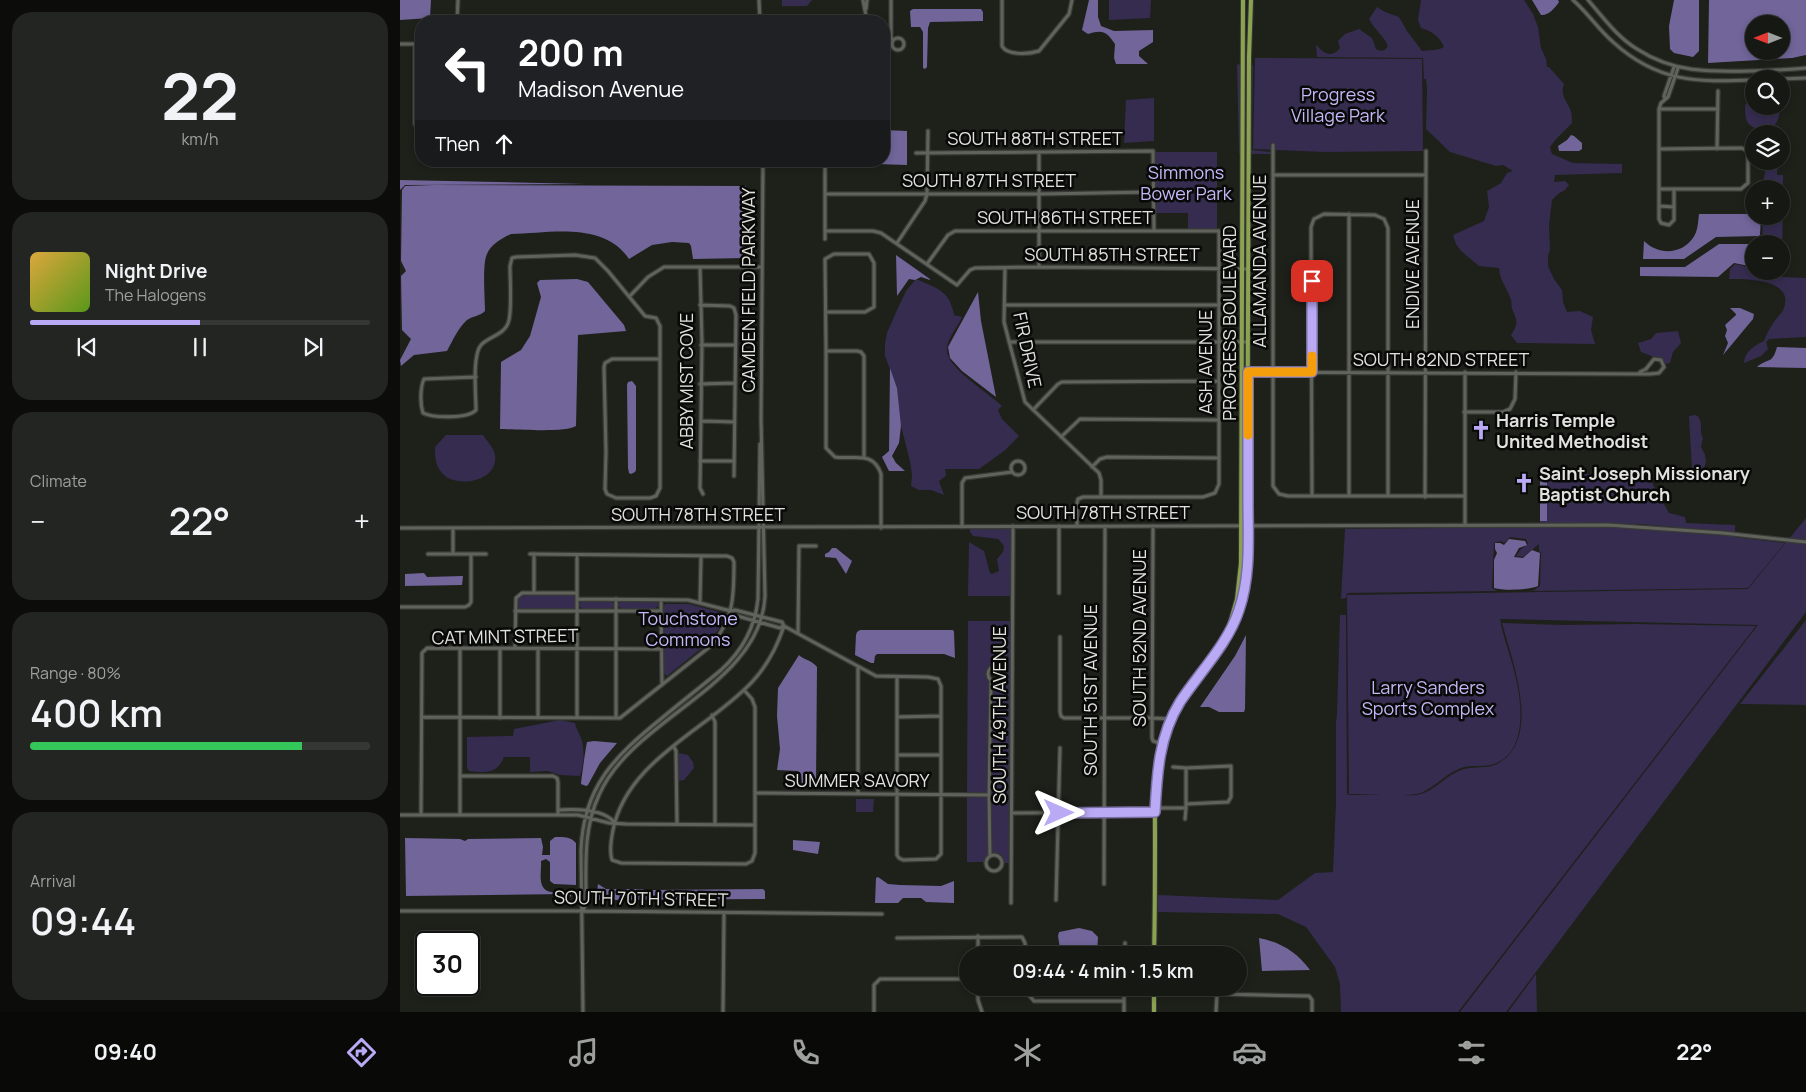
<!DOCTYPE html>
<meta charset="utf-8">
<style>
:root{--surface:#161814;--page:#232522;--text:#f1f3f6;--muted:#9ea0a0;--line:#353734;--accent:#baaaf6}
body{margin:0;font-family:Manrope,sans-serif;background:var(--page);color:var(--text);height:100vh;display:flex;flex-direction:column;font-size:19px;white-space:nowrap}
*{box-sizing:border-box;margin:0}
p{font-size:16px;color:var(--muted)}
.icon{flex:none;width:28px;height:28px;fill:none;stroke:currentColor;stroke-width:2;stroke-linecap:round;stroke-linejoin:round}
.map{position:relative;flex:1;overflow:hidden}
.panel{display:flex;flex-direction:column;gap:12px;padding:12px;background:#0c0d0b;width:400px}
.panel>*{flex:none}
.guide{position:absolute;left:15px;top:15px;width:475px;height:152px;border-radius:20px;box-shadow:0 2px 8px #0003,0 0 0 1px var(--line);background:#202124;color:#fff;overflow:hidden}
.needle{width:32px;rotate:270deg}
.fabs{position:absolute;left:1345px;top:15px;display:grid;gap:10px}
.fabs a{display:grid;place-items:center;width:45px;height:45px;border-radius:50%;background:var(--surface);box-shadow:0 2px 8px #0003,0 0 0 1px var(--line);font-size:25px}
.speed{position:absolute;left:15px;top:931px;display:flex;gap:10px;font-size:25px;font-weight:700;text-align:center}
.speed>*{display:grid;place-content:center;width:65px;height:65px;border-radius:50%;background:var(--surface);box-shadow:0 2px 8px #0003,0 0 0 1px var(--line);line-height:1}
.speed .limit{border:2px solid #111;border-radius:8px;background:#fff;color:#111}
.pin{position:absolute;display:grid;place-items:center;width:42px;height:42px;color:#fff;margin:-21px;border-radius:10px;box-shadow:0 2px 8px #0006}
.me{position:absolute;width:55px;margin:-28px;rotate:90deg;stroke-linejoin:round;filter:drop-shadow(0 0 4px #0008)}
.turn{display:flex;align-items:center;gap:18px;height:105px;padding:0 20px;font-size:22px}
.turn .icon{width:65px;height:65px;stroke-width:2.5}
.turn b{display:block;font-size:35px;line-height:42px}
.then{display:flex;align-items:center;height:48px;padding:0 20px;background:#0003;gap:10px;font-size:19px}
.big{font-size:38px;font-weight:600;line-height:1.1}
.panel .card{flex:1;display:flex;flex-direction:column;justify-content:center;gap:8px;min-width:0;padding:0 18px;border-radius:20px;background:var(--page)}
.panel .dial{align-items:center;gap:0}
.dial b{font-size:65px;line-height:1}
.song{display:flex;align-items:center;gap:15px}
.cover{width:60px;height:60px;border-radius:8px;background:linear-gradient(135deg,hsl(40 70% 55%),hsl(90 70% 35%))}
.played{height:5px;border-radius:2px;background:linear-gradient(90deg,var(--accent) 50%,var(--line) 50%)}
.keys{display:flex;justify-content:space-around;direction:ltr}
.heat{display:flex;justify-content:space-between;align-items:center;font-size:28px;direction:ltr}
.charge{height:8px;border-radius:4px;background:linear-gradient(90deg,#34c759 80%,var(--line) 0)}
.trip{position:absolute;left:559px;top:946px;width:288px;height:50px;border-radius:25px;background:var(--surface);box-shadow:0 2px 8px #0003,0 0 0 1px var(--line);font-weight:600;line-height:50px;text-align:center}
.menu{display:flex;height:80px;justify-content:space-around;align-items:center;background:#090a08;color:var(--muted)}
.menu .icon{width:35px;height:35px}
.menu .current{color:var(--accent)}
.menu b{font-size:22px;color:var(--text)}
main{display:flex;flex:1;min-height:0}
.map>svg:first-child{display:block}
.green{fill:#352c4f}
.water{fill:#71659a;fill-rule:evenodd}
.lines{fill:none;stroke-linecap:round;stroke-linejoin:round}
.minor-casing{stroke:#383a35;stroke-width:5.5}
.major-casing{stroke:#383a35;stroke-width:6}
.minor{stroke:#60635b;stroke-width:3}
.major{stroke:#8ba351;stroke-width:4}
.route-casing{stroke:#796ea0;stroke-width:12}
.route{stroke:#baaaf6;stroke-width:9}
.slow{stroke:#f59e0b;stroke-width:9}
.labels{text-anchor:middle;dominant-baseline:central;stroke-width:5;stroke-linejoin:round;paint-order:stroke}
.park-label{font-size:18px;fill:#c4b7f8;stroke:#090a07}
.street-label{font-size:18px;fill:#e1e2de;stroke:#090a07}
.poi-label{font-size:18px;font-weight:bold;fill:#e1e2de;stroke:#090a07;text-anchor:start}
</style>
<main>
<section class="panel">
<div class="card dial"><b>22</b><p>km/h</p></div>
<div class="card">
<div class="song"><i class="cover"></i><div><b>Night Drive</b><p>The Halogens</p></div></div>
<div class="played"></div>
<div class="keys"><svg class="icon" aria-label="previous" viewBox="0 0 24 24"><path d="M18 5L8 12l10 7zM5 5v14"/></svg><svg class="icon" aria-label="pause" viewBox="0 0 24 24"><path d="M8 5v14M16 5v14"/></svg><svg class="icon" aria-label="next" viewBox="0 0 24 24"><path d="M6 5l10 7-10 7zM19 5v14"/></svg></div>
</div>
<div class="card"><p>Climate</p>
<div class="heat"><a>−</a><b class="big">22°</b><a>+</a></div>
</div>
<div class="card"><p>Range · 80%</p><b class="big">400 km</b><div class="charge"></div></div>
<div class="card"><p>Arrival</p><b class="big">09:44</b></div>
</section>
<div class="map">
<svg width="1406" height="1012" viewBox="0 0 1406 1012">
<rect width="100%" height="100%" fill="#1e201a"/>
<path class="green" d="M382,0H412L407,6H382Z
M709,0H751L750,18L709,20Z
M1021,0H1124L1133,14L1138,27L1141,48L1146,59L1147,67H1149L1164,84C1160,95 1166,100 1170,109C1172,113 1172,119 1172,123L1157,138L1150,147L1152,154L1173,163L1222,164V173L1155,175L1154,182L1165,181L1169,185L1165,190L1158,194L1152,200L1149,226L1150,250L1148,256V266L1154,279L1162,290L1163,302L1167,312L1180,311L1193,317L1191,330L1195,344L1117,343L1111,335C1119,323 1117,320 1112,309C1111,305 1112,301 1110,297C1106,286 1100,281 1099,268L1079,266L1061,251L1056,244L1053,235L1084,221L1089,207L1087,191L1101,183L1107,173L1113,171L1103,165L1096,166L1050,152L1026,129L1027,89L1026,79H1024L1023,58L917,57L916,44C922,53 932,59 940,48L938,41L945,34L959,29L972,38L976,49C981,52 985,51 988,46C983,35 974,29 969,19L977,7L985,12L999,17L1007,31L1022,51C1029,50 1037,51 1044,47C1040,37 1032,31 1021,28L1018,20Z
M855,58L1022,59L1023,151L926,152L853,149Z
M837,64L841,65V154H839Z
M851,65H853L852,150L871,152V154H851Z
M1354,97V106H1380C1380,118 1376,129 1364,133C1349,124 1345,127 1345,105Z
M754,98V141L724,143L726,100Z
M755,152H817V229H788V213H755Z
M1367,161H1378L1377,173V175H1383L1382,277L1406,278V337L1369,339L1366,342L1368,349L1361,356L1344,363C1344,352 1355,345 1364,341C1367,333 1371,325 1377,318C1379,315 1383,312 1384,308C1394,279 1347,279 1329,279L1330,269L1335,264L1354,268V271H1381V244H1362L1363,216H1381V189H1362Z
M516,279C536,288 550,290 554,315L562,317C558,327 547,338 547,349C545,367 589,393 602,406L598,410L602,419L619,436L604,451L579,469H545L546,476L539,481L544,495L531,490H519L511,486L512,475L510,461L499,418L497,388L485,356V344L487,333L497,310L506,291Z
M1278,331L1281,343L1273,352L1270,363L1261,365L1254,357L1241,352L1238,343L1251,339L1256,333Z
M1296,415C1305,422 1298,430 1303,438L1301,447L1305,455L1306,462L1303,471L1292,470L1289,416Z
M46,435H83C87,441 94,448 95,455C99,482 55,489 42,473C35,465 35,457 35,447Z
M1147,474H1247L1269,513L1285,517L1286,523L1335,525V533L1241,524L1140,523V521H1147Z
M1406,518V612L1106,1012H1060L1358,625L1100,619C1103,638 1111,656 1115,675C1122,702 1128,752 1094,764C1085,767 1074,765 1064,767C1047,772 1037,786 1021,793C1012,797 963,794 949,794L947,595L1348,589Z
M1208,526L1323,534L1335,536V537L1385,543L1348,588L1133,591L1140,586L1141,553L1139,551V544L1123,557L1116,556L1121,549L1128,544L1126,539L1110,537L1104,543L1101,541L1094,543L1092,588L1097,591L947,593L946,598L941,599L945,529Z
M570,528H611V596H568L569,542L584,551L590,573L592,574L599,571L597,559L603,552L604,546L598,539L573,536L570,532Z
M123,594H174L176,607L173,609H120L117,607V599Z
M182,600H211L215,605L211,609H182L179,605Z
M221,600L257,601L259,605L255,609H221L218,605Z
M265,604H289L327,614L321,626L308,643L267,676L264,673V606Z
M940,615H946L947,794L949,795C967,795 984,795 1002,795C1008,795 1016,796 1021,794C1037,789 1047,774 1064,769C1074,766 1087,769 1097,764C1143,740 1112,660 1102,623L1163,625L1235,624L1356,626L1058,1012H941L940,984L935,967L906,927L878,914L758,912V895L878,900L915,873L933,872L936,802V722L937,715Z
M1406,620V705L1340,704Z
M568,621H611L610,863H604C603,856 598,853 591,854V795L593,683L602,682L606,674C605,666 599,664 592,666L586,674L589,681L587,793H567Z
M160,720L175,723C176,729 179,732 181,738C185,749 184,764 180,776L160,775L148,771L130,772V757H104C97,774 86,773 69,771L67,768V737L113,736L114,729Z
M279,753L288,755L293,762L294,768L284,780L279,781Z
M567,796H587L588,856L585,862H567Z
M456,799H474L473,812H456Z
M1136,974L1137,1012H1108Z"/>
<path class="water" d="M0,0H31L30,18L0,20Z
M689,0H698V17L701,26L714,31L753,30V42L739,51V56L748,64H716L714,58L715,44C707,32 703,29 688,34L682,30Z
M1132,0H1158L1159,2C1155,8 1148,16 1141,15Z
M1274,0H1299V51L1293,57L1274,53L1270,49L1269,26Z
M1309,0H1406V55L1392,58L1308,63ZM1354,24H1381V51H1354Z
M513,9H581L583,12V21L530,22L528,28L527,67L525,69L523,68V32L520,27H511L510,11Z
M484,130L507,131V165L476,164V161H484Z
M1171,135L1174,136L1182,143V149L1179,151H1159L1158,146L1167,140Z
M0,180L186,184L5,185L0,190V228Z
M34,185L346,186L347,253L346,258L293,259L291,246L289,243L272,242L252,245L229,259C204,221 150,233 111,234C102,238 91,244 87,254C82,264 85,299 85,311C80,316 73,316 67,320C58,328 53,340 47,351L14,355L1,366L0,360L11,339L2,330L1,276L6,271L1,261L2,190L5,186Z
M1354,212V216H1361L1360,235L1359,236L1316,237L1284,259H1243L1244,241C1258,255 1281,255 1293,238C1298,231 1298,222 1299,214H1350Z
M1319,244H1354V267L1334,263L1318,277L1240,276V267H1285Z
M496,255L530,279V280L521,277L515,280L509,279L497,296Z
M177,279L188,282L224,325L226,331L178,335L176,426C166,433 115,429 100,429L101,362L121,350L130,336L141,297L137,283L140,280Z
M578,292L581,321L596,397L562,371L550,358L548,347Z
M1330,308H1340L1354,314L1353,319L1323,355L1328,343L1325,336L1327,330L1325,325L1336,315V314Z
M1377,347L1406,348V368L1357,367C1369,357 1372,365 1377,347Z
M490,368L497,388L501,426L499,443L492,456L496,463L505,471H489L482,457L489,451Z
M232,381L236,386V470L235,472L231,474L229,473L228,468L227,385L228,382Z
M1140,470H1147V521H1140Z
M1109,539L1125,541L1127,545L1119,548L1114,557L1123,558L1132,550L1140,553L1138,586C1129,590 1104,591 1094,588V560L1097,553L1095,549V543H1100L1104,545Z
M432,548H436L452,561L446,574L436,558L425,557V554L429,552Z
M24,573L27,577L63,576L62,585L5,586V574Z
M460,630H553L554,632L555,658L544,654H477L475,656L474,663H471L455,655L456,635L457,632Z
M846,635L845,709L844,712H819L809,707H800L835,656Z
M399,655C404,660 412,660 417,667L416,785H402L401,774L397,771L377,770L380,749L377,716L378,688Z
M194,741L217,743L200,763L188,785L186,786L181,784C181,781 186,746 187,742Z
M155,837C163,837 170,836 176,843V885L154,884L150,881V862L146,859L141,861C142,871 136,889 151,892C157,893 164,892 171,894V897L168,894L6,896L5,838L60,839L65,841L68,839L141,838L143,847L142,855H150V841Z
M393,840L420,842L418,854L393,850Z
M478,877L488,884L500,885L541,886L554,881V903L526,902L521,898H503L498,903H475L476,878Z
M198,884L206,889H243L247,893L251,892L253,890L363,889L365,891V899L198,900L196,899Z
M679,928L692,931L698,937L697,955H661L658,936L659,932Z
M859,938C880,942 897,952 910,970L862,971Z"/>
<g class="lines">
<defs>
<path id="minor" d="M359,0L360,21
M463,0L467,21
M491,0V37L493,40
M602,0V46C607,56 629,54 639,51L669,14L672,0
M1173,0C1188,13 1198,29 1213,42C1258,83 1297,82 1354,80
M1188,0C1203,17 1217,37 1237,49C1274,73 1309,72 1352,71C1370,70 1388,70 1406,68
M466,9L467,0
M57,21L58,0
M492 44a6 6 0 1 1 12 0a6 6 0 1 1-12 0Z
M0,44H21
M15,44V124L18,128H21
M1381,79L1406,78
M1265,99L1264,96L1274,67
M1259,109H1318
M873,145V486L879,494L888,496H1065
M1317,149L1318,91
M516,153L753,151L754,231
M639,153V267
M425,168V239
M873,175H1026
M1259,189H1341L1348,183V155L1347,151L1342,148L1259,149
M1274,189V220L1269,225L1261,223L1259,219V109L1261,103L1268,97L1278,68
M425,194H639L753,192
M1259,206L1274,207
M425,231H473L481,233L557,285L570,270L575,268L639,267L849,269
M497,243L525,201L527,194L528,131
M527,264L548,235L555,231H819V484L815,493L803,497H683L678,499L677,503V526
M300,267L302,343L300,488L303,494
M605,268L604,322L625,402L699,473L701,480V496
M229,297L248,277L264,267H362
M300,305L330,306L334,308L336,315L334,476
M604,305H819
M426,312H465L474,307V263L469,254H434L425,259L426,351
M609,342H848
M301,345H335
M842,372L1250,374L1259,373L1264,367L1261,360L1254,359L1246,369L1240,372
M76,377L24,379C20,388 20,404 23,413C33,418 68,419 76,410C76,396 72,355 81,345C89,336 106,335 109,320C112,307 110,280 110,266L112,258L116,257L175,255L195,258L208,271L245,316L256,318L260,326V488L256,496L250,498H216L207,494L205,489L206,452L204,367L205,363L212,359H260
M300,384L334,383
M633,410L658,384L662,382L819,381
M1064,412H1103L1110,409L1115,399L1116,372
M302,421L335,422
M661,437L680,419L819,420
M464,458V356L461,352L457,351H426V448L435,457C454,460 473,450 481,474V528
M611 468a7 7 0 1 1 14 0a7 7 0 1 1-14 0Z
M300,461H334
M692,467L700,459L707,457L819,458
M912,496L911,227L914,219L924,214L975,215L984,219L988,228V496
M949,496V214
M1025,497L1026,151
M1065,525V372
M659,526V593
M753,526L752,738L753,741L762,744
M562,527V483L565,478L612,472
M0,528L1208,525L1323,533L1406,542
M53,528V554
M28,554H86
M134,592V554
M177,599L288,600L331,611L334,615L380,628L383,626
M216,599V718
M261,600L262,685
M300,602L301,557
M0,607H65L69,605L71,602V554
M115,611H261
M331,611L335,610L382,622L384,626L476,676L528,677L538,679L541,686V854L536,859L503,860L499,858L497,855V677
M398,633L399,546H416
M660,637V712L661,716L664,718H753L771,719
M115,648L116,598L122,593H177
M100,649V718
M588 674a8 8 0 1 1 16 0a8 8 0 1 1-16 0Z
M344,690L352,699L355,707V853L352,861L346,864L221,863L212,860C209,851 211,840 213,830C227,760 307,730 352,682C367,666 377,647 384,626
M312,715L315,722V825
M22,717L220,718L312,645C334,617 334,596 334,562L332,558L327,556L130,554
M497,717L541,716
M138,718V649
M177,718V555
M274,747L276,751L277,824
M497,755H541
M773,767L786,768
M60,776H153L157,778L158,782V815
M355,793L589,795L590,856
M458,794V668
M589,795L591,681
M755,808H786V768L831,766V797L828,802L786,804
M158,810C174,809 203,809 214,822
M612,813L755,812
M0,815H178L209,823L226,824L355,825
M21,815L22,653L27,648L262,649
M60,815V648
M785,819L786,808
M586 863a8 8 0 1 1 16 0a8 8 0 1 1-16 0Z
M704,884L705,526
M656,900L660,748
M611,903L613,526
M0,911H183L482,914
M183,911L186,903C186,866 183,829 199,795C233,717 361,686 365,596L361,419L363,161
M497,938L622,937L625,943L626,955
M725,943V955
M578,955V936
M578,988V1000L582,1012
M627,988V993L634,1001H723
M814,988L817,994L816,1012
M817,994L909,996L912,1000V1012
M183,1012L181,851C183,786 215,756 262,718C281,702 302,686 321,670C342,651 355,628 358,599L360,444
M323,1012L324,913
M474,1012V985L480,979H568
M724,1012V988"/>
<path id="major" d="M828,630L837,599L841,563L843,0
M754,955C755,916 755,877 755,837C755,802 753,766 766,733C781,692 815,662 834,624C842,608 845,590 847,573L849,57L851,0
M754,988V1012"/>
</defs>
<use href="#minor" class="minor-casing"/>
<use href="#major" class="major-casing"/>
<use href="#minor" class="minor"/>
<use href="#major" class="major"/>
</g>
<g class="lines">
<defs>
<path id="route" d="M659,813L755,812C757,773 759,736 780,702C799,673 828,644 839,610C851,575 848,538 848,501C848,458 848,415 848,372H912V281"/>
</defs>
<use href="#route" class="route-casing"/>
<use href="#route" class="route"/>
<path class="slow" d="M848,435V372H912V356"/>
</g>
<defs>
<symbol id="church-bare" viewBox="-9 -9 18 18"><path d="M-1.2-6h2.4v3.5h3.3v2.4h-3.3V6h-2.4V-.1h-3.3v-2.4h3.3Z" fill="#baaaf6" stroke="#090a07" stroke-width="2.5" paint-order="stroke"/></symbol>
</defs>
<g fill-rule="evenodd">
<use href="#church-bare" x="1067" y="416" width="28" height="28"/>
<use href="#church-bare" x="1110" y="469" width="28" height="28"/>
</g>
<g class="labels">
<g class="park-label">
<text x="938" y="94">Progress<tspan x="938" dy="21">Village Park</tspan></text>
<text x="786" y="172">Simmons<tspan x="786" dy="21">Bower Park</tspan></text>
<text x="288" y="618">Touchstone<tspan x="288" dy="21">Commons</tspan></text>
<text x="1028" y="687">Larry Sanders<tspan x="1028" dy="21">Sports Complex</tspan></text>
</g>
<g class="street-label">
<text x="635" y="138">SOUTH 88TH STREET</text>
<text x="589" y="180">SOUTH 87TH STREET</text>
<text x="665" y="217">SOUTH 86TH STREET</text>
<text x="712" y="254">SOUTH 85TH STREET</text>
<text transform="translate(859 261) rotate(-90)">ALLAMANDA AVENUE</text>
<text transform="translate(1012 264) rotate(-90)">ENDIVE AVENUE</text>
<text transform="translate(348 290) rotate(-90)">CAMDEN FIELD PARKWAY</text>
<text transform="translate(829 323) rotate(-90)">PROGRESS BOULEVARD</text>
<text transform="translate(628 350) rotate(78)">FIR DRIVE</text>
<text x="1041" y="359">SOUTH 82ND STREET</text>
<text transform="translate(805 362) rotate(-90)">ASH AVENUE</text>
<text transform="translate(286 381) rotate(-90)">ABBY MIST COVE</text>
<text x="703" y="512">SOUTH 78TH STREET</text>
<text x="298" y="514">SOUTH 78TH STREET</text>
<text transform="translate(105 636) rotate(-1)">CAT MINT STREET</text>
<text transform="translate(739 638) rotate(-90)">SOUTH 52ND AVENUE</text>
<text transform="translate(690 690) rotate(-90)">SOUTH 51ST AVENUE</text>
<text transform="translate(599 715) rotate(-90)">SOUTH 49TH AVENUE</text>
<text x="457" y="780">SUMMER SAVORY</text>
<text transform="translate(241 898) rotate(1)">SOUTH 70TH STREET</text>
</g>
<g class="poi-label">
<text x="1096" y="420">Harris Temple<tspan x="1096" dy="21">United Methodist</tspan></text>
<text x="1139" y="473">Saint Joseph Missionary<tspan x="1139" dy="21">Baptist Church</tspan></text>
</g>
</g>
</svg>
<div class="fabs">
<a><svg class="needle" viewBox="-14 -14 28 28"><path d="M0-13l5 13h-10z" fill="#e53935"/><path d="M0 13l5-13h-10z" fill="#9ea0a0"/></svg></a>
<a><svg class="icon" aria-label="search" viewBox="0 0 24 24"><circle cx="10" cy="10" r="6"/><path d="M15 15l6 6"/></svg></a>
<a><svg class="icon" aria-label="layers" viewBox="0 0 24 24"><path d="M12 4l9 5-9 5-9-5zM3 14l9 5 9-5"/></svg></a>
<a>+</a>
<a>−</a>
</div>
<div class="speed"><div class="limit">30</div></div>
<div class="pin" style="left:912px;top:281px;background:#d93025"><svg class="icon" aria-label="arrive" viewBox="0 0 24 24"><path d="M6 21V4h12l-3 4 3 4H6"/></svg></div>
<svg class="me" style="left:659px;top:813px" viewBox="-20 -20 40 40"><path d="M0-17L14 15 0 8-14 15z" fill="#baaaf6" stroke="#fff" stroke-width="4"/></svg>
<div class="trip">09:44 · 4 min · 1.5 km</div>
<div class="guide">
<div class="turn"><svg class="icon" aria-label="left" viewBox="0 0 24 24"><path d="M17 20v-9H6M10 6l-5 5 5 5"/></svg><div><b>200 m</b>Madison Avenue</div></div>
<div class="then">Then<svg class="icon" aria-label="ahead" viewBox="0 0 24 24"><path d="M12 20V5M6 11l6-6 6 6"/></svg></div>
</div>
</div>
</main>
<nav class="menu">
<b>09:40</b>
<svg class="icon current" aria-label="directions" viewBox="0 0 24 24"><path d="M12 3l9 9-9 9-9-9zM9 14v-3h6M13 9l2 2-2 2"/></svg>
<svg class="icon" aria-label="music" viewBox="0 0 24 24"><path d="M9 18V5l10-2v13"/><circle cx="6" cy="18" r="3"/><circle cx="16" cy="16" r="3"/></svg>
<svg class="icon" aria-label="phone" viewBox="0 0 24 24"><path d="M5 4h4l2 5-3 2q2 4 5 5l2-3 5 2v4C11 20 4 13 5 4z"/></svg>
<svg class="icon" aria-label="climate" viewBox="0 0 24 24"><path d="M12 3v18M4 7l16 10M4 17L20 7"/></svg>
<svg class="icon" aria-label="car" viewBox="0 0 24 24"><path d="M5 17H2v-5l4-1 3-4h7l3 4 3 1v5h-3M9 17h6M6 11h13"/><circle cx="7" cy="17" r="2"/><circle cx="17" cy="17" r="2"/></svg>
<svg class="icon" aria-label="filters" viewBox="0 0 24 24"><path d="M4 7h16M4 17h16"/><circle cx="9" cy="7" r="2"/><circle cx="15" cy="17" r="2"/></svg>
<b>22°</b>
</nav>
